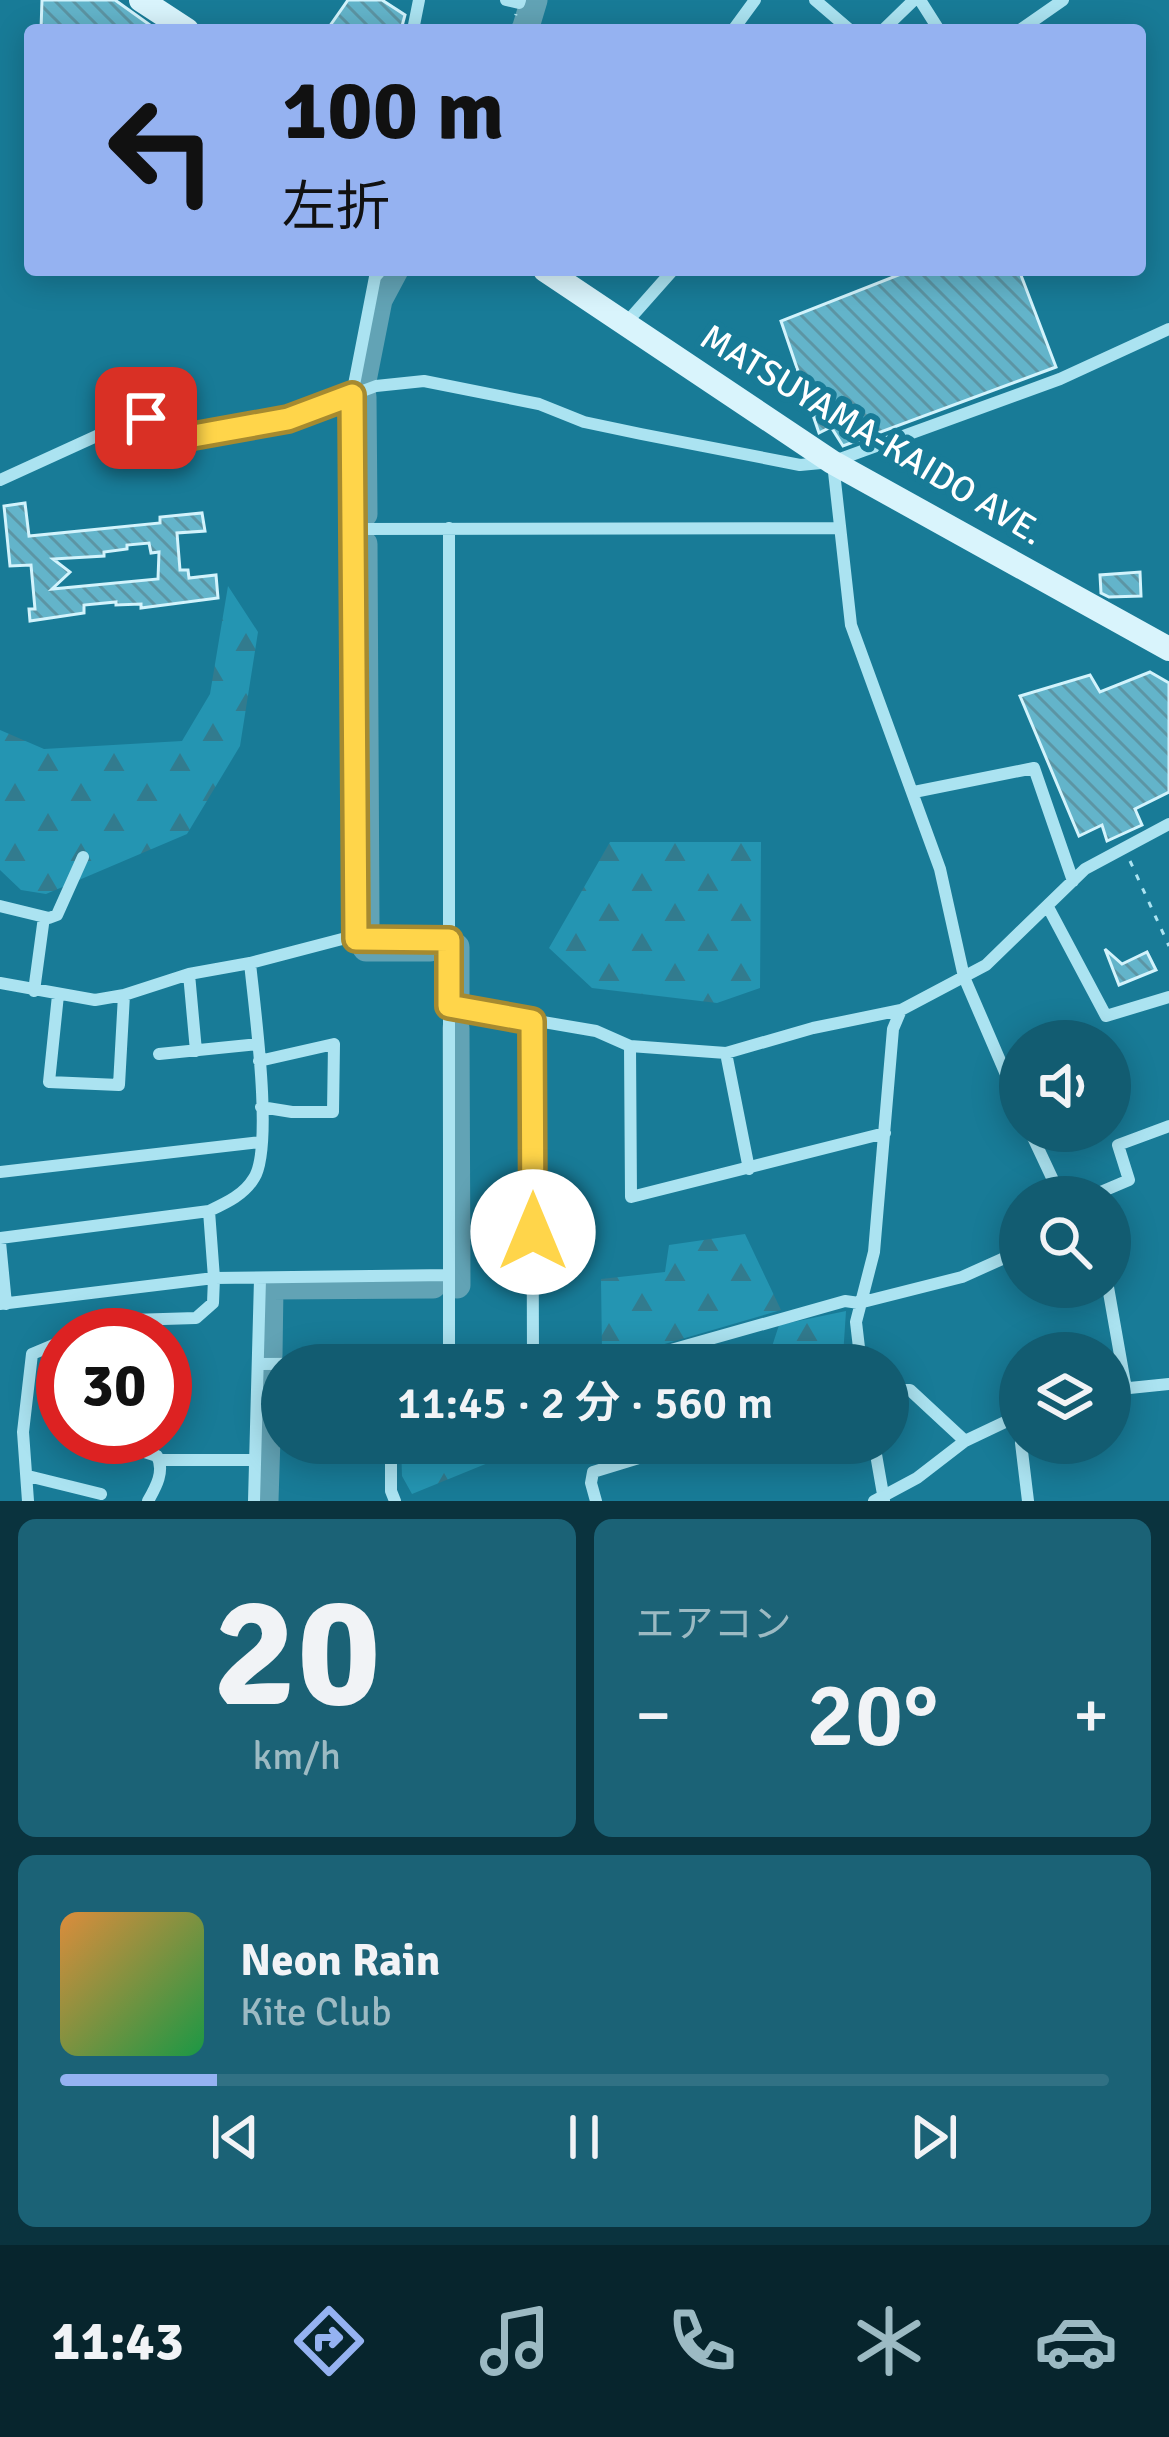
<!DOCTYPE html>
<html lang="ja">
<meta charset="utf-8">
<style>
:root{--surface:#125c71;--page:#1b6276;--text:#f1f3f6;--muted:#9cbac3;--line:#317184;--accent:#95b2f1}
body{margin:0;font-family:Signika,"Noto Sans JP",sans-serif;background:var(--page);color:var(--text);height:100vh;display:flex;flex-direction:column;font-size:45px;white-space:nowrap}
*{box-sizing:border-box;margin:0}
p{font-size:39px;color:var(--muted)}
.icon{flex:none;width:66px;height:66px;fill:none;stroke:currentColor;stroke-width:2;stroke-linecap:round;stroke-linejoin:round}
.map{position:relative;height:1501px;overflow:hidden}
.details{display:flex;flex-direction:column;gap:18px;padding:18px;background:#0a333e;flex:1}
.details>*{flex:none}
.hud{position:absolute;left:24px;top:24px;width:1122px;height:252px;border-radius:12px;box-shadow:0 6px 30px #0003;background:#95b2f1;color:#111;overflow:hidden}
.controls{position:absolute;left:999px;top:1020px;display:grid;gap:24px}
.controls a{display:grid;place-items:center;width:132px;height:132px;border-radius:50%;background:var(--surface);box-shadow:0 6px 30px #0003;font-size:60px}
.speed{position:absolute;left:36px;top:1308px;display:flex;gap:24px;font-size:60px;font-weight:700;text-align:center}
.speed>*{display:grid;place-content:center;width:156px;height:156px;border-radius:50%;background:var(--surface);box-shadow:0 6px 30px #0003;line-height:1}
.speed .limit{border:18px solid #d22;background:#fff;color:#111}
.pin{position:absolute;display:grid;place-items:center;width:102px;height:102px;color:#fff;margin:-51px;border-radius:24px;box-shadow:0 6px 18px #0006}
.me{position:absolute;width:132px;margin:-66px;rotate:0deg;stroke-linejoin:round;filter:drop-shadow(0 0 9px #0008)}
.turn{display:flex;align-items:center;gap:42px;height:252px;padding:0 60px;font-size:54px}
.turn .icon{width:156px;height:156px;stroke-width:2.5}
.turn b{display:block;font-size:84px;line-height:102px}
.big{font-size:90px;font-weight:600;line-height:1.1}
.details .tile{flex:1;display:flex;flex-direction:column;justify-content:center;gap:18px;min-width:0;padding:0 42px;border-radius:18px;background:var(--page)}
.details .dial{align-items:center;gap:0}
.dial b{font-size:156px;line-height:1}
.song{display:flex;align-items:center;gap:36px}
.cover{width:144px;height:144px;border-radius:18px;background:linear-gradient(135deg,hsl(30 70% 55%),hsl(140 70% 35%))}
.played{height:12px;border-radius:6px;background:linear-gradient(90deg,var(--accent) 15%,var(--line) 15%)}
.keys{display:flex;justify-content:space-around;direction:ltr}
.heat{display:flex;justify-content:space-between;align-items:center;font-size:66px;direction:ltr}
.details .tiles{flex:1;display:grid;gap:18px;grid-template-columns:1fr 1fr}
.tile:last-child{grid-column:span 2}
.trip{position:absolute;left:261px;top:1344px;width:648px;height:120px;border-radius:60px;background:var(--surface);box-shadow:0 6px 30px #0003;font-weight:600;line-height:120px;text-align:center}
.menu{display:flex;height:192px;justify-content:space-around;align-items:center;background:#07252d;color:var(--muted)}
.menu .icon{width:84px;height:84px}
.menu .selected{color:var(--accent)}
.menu b{font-size:54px;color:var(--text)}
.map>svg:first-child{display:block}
.forest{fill:url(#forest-firs)}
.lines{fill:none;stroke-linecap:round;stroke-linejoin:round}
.river{stroke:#62a3b5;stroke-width:27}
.building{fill:url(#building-back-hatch);stroke:#d2f3fc;stroke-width:3;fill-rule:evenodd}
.path{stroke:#abe3f1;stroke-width:3;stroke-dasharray:6 9;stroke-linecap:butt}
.minor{stroke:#abe3f1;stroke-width:12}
.secondary{stroke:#d9f4fc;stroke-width:24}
.route-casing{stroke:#a68a30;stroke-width:30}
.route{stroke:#ffd54a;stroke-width:21}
.labels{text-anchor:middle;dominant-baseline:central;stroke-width:12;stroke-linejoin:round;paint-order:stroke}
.street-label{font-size:36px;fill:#fff;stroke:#187b97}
</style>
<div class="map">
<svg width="1169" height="1501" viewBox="0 0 1169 1501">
<defs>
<pattern id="forest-firs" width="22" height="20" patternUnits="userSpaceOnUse" patternTransform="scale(3)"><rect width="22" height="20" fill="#2495b2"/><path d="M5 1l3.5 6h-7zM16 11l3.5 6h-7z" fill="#327b8e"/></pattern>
<pattern id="building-back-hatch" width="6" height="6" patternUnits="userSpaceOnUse" patternTransform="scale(3)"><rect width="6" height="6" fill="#63b4ca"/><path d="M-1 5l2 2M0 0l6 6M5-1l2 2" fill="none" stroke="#5c95a4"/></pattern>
</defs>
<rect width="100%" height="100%" fill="#187b97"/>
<path class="forest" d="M228,586L258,632L240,746L187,834L46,894L21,890L0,870V730L44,749L182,741L210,694Z
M610,842H761L760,988L717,1003L592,988L549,948Z
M745,1234L781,1310L620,1357L602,1350L601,1279L665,1272L669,1245Z
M846,1311L843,1356L766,1365L779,1325Z
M401,1443H537L412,1494L402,1476Z"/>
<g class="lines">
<path class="river" d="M525,30L534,0
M363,381L379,300L395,270
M363,397L364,514
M364,544L366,924
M456,947V994
M366,948H430
M456,1028L457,1285
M269,1355L270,1286L433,1285
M265,1501L269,1375"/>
</g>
<path class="building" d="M42,0H115L157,30H41Z
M348,0H382L405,15L401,30H327Z
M911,270H1019L1056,367L843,446L831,427L819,433L781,321Z
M25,503L29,536L160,523V517L202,513L205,531L177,533L180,570H188L189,578L216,575L218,598L141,608V604L116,605V602L84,605V613L30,621L29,609H35L31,565L10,566L4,506ZM149,543L151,553L159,552L158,579L52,589L70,572L53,559L104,556V552L127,549V545Z
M1140,572L1141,596L1109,597L1101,593L1100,575Z
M1150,672L1169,683V792L1135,809L1142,825L1107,841L1102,825L1079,836L1020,696L1090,675L1100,692Z
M1105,949L1122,964L1147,952L1156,970L1119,985Z"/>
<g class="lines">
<path class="path" d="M512,30L516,14
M1130,861L1169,946"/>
<path class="minor" d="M506,0L519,3L520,0
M815,0L850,30
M920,0L939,30
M413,30L419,0
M733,30L755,0
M883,30L914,0
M1020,30L1063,0
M626,323L673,270
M833,463L851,625L940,869L964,977L1020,1107
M0,480L136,418H145L188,437L288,419L376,386L424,381L539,404L584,422L641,434L800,465L832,462L1060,379L1169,329
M354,529L839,528
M914,792L1034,768L1073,881
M0,906L49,918L57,915L83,857
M1048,907L1106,1016L1169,997
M356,939L352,395L375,277L381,270
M189,974L196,1051
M0,983L95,1000L124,995L189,974L250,963L346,938L449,940
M34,991L44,917
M58,995L49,1082L119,1085L124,995
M449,1006L596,1031L630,1046L726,1053L813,1028L901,1010L986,965L1085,869L1169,824
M630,1046L631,1197L885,1133
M726,1053L749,1169
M159,1054L258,1044
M259,1061L334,1044L333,1112H292L261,1107
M1030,1131L1061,1197
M0,1172L260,1142
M1089,1197L1129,1180L1118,1145L1169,1126
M209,1211C226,1203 244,1195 254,1178C274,1147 254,1004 250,963
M0,1238L209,1211L214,1278L0,1304
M0,1242L6,1304
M1108,1287L1126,1389
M84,1335L131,1320L196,1318L213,1303L214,1278L449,1275
M533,1358L574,1354L618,1365L845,1301L859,1303L962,1277L1020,1251
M449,1363H527L533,1358L532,1021
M258,1364L449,1363V528
M861,1365L856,1322L874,1252L893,1029L901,1010
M888,1390H910L965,1441
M1110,1390L1169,1384
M129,1437V1447L157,1456C165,1471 156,1487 148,1501
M391,1443V1491L395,1501
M874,1443L884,1500
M1021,1443L1028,1501
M160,1460H255
M28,1476L101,1494
M28,1501L23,1432L32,1354L63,1341
M254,1501L260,1279
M596,1501L591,1483L593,1472L688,1443
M874,1501L917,1478L965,1441L1020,1415"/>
<path class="secondary" d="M141,0L187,30
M545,270L832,462L1169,649"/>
</g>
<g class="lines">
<defs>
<path id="route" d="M146,418L188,437L288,419L352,395L356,939L449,940V1006L532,1021L533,1232"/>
</defs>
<use href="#route" class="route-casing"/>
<use href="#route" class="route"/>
</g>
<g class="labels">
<g class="street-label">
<text transform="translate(872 435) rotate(31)">MATSUYAMA-KAIDO AVE.</text>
</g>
</g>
</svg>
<div class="controls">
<a><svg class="icon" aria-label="sound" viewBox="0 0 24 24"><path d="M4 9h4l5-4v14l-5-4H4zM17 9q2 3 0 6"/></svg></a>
<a><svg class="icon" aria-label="search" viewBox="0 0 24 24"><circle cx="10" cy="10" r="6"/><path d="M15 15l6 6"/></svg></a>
<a><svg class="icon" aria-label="layers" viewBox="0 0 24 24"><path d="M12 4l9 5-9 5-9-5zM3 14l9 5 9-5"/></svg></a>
</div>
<div class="speed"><div class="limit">30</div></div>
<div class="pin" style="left:146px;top:418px;background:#d93025"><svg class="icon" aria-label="arrive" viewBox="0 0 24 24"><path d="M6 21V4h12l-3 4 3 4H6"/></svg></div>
<svg class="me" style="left:533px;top:1232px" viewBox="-20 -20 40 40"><circle r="19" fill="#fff"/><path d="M0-13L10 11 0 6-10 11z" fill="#ffd54a"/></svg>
<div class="trip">11:45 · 2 分 · 560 m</div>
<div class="hud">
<div class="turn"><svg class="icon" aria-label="left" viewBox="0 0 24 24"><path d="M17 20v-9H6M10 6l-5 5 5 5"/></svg><div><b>100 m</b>左折</div></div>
</div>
</div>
<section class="details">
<div class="tiles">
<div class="tile dial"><b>20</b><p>km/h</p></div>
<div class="tile"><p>エアコン</p>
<div class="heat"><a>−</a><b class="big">20°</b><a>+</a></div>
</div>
<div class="tile">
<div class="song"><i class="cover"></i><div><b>Neon Rain</b><p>Kite Club</p></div></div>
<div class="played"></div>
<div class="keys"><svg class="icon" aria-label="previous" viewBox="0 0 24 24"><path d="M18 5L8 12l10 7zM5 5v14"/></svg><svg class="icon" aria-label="pause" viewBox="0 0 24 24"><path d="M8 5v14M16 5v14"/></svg><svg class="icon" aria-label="next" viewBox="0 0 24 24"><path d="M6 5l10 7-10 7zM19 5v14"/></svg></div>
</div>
</div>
</section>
<nav class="menu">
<b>11:43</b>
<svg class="icon selected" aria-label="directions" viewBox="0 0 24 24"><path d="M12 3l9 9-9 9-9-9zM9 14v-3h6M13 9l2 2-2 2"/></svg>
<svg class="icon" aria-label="music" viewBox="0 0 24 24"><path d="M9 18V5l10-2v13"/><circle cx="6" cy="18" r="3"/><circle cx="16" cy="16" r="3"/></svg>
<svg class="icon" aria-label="phone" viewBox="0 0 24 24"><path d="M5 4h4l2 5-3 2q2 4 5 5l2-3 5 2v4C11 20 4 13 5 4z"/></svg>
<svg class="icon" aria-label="climate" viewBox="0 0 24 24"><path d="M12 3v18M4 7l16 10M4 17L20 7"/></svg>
<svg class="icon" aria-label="car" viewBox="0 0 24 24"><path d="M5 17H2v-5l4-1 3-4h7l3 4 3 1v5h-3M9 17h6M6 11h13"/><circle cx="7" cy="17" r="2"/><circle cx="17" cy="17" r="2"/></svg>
</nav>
